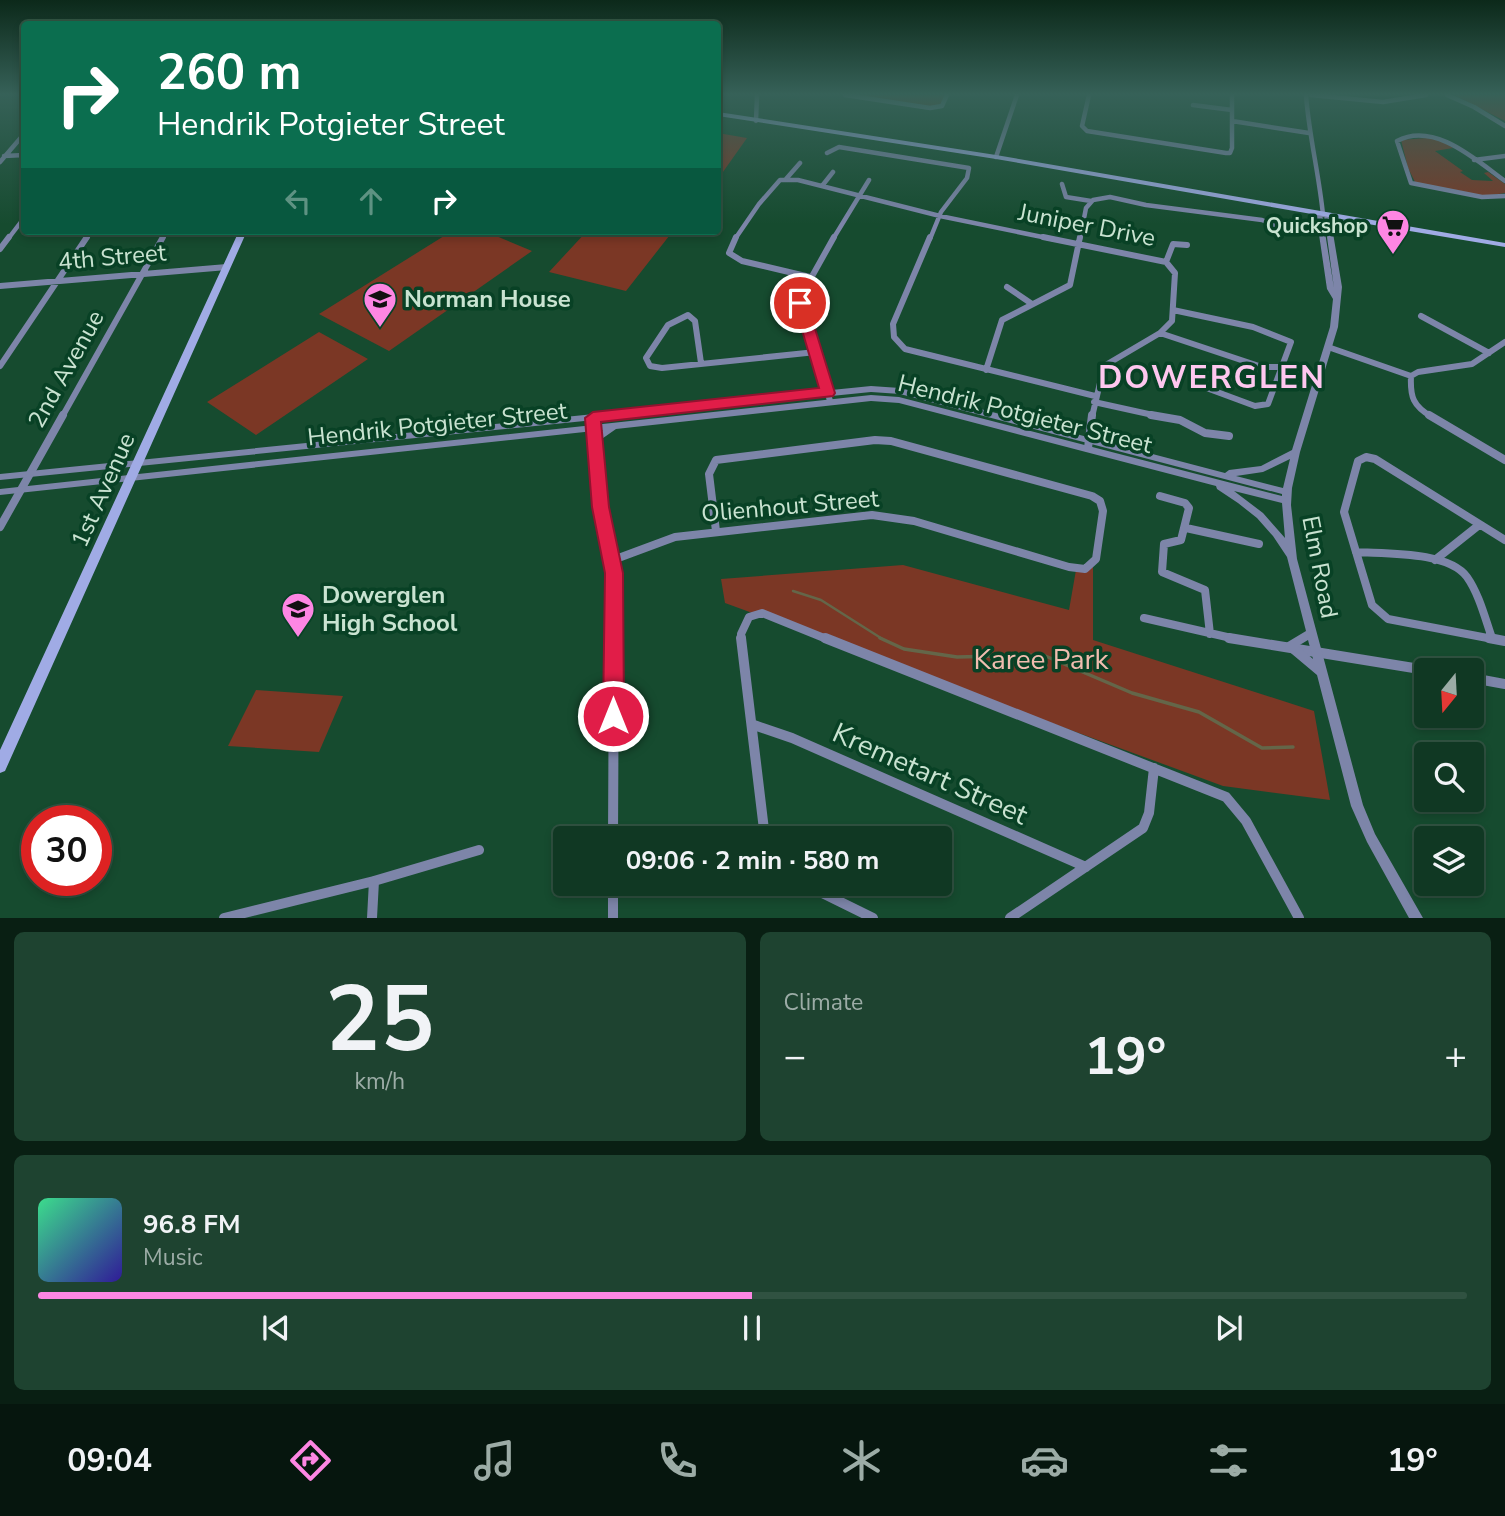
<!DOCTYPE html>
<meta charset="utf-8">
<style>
:root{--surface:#103823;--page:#1e4330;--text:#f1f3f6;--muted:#9caca6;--line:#305241;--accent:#fd86e3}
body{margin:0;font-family:"Nunito Sans",sans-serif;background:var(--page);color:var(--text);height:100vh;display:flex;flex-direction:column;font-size:26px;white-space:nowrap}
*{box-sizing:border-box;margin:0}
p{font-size:23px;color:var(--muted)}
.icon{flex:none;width:38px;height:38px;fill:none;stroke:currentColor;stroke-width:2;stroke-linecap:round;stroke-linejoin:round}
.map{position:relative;height:918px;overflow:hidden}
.side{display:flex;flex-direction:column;gap:14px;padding:14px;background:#091f13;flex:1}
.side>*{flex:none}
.banner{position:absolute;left:21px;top:21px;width:700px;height:214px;border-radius:7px;box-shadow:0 4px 10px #0003,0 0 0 2px var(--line);background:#0b6e4f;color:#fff;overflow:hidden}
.needle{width:46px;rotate:198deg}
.buttons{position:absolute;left:1414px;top:658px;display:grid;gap:14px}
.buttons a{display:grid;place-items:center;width:70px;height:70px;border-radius:7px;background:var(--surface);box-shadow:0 4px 10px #0003,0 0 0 2px var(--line);font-size:35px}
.speed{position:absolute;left:21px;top:805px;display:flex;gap:14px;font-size:35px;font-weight:700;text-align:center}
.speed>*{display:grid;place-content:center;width:91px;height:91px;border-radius:50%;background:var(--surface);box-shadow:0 4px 10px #0003,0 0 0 2px var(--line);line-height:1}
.speed .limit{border:10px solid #d22;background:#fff;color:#111}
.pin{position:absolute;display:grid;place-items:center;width:60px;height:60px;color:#fff;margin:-30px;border:4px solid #fff;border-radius:50%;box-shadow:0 2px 7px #0007}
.me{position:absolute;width:77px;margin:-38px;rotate:0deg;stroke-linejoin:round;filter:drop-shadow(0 0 5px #0008)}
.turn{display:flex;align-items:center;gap:24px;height:147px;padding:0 21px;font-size:32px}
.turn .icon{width:91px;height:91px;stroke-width:2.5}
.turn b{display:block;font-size:49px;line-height:60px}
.lanes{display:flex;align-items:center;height:66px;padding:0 21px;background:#0003;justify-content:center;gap:35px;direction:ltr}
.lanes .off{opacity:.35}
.big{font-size:52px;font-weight:700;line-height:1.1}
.side .card{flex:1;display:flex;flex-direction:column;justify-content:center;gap:10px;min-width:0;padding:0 24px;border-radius:10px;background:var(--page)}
.side .dial{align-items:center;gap:0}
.dial b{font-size:91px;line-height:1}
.song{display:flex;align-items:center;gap:21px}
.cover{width:84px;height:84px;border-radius:10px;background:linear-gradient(135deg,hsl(150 70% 55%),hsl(250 70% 35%))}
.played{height:7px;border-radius:4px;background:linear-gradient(90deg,var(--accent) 50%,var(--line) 50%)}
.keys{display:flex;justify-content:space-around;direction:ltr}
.heat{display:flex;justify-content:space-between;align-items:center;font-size:38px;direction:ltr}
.side .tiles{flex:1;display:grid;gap:14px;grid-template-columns:1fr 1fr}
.card:last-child{grid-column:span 2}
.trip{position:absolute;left:553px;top:826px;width:399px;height:70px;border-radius:7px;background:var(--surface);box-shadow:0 4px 10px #0003,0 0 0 2px var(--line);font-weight:700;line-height:70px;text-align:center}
.tab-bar{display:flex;height:112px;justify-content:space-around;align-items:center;background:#06160e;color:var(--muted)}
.tab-bar .icon{width:49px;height:49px}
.tab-bar .on{color:var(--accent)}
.tab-bar b{font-size:32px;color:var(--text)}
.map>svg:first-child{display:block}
.green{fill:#7b3725}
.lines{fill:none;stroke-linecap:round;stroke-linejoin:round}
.stream-far1{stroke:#646649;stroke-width:2.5}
.stream{stroke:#646649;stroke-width:3.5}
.minor-far3{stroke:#7d85a9;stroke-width:4.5}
.minor-far2{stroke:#7d85a9;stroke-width:6}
.minor-far1{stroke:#7d85a9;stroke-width:8}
.minor{stroke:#7d85a9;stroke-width:10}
.tertiary{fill:#7d85a9;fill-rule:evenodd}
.secondary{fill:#a0abe5;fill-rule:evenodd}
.route{fill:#e11d48;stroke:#92132f;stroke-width:2}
.labels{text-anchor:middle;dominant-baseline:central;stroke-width:7;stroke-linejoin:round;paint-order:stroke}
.far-poi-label{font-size:21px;font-weight:bold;fill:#c9e3d1;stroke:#084125;text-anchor:end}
.street-label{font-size:24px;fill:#c9e3d1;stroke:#084125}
.poi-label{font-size:24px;font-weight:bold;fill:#c9e3d1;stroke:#084125;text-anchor:start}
.near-park-label{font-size:28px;fill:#f0bdaf;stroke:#084125}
.near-street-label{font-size:28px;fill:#c9e3d1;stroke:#084125}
.district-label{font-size:32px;font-weight:bold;letter-spacing:2px;fill:#fec7ef;stroke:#084125}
</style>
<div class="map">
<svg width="1505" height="918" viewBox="0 0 1505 918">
<rect width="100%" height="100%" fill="#164b2f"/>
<path class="green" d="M855,95H945L940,106L931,107Z
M1454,95H1505V121Z
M718,133L747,138L718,179Z
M1427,138L1442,141L1453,148L1435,151L1463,171L1460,172L1472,180L1493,181L1484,173L1488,172L1505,184V193L1486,196L1416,184L1408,168L1401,140Z
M452,231H484L532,251L389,351L319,314Z
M587,231H673L626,291L549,272Z
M319,332L368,359L256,435L207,402Z
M903,565L1069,610L1076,570L1093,565V640L1314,711L1330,800L1223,786L725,603L721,579Z
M256,690L343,696L319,752L228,746Z"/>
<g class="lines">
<path class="stream-far1" d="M793,591L821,600L884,640"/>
<path class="stream" d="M880,638L904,649L957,657L1043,655L1132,693L1199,712L1262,748L1293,747"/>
<path class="minor-far3" d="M845,95L930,108L942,106L947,95
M1089,95L1082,126L1087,131L1226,153H1230L1232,148V95
M1306,95C1309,136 1319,174 1323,215
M1311,95L1383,102L1426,95
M1447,95L1474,107L1505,126
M1193,105L1232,110
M756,121L757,95
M1232,121L1309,133
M827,153L839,147L969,168L967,178L941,212L930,239
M4,156L24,155
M996,157L1017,95
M1474,160L1505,156
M0,162L24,134
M786,179L800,163
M1505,181C1476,160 1434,121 1397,141L1411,183L1482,197L1505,196
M1062,184L1066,197L1091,201
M822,186L833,172
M8,239L24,218
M86,239L91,231
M162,239L166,231
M735,239L759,204L780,180H798L940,216L1052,239
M833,239L869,180
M1080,239L1086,208L1093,200L1110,197L1146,205L1262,220L1273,225L1280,236"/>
<path class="minor-far2" d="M736,237L729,253L742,261L810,277
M930,237L893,324L894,337L905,349L1095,396
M1043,237L1166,262L1175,273L1172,321L1160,333L1104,366L1092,417
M0,249L9,237
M1166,262L1173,244L1187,245
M0,286L227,267
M1007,287L1032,304
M1173,310L1253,327L1291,342L1268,404L1255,406L1201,386
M1421,316L1489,353
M1160,333L1262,367H1282
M1328,347L1411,376L1418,372L1472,364L1505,342
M701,363L695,321L688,315L668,325L646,358L650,366L662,368L816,352
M0,366L87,237
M986,370L1002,320L1070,285L1080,237
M1411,376C1410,397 1413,406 1432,417
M830,401L801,296L834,237
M1094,402L1162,417
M62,417L163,237"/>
<path class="minor-far1" d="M1151,415L1180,420L1205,433L1229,436
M1429,415L1505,460
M593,418L601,507L614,573V640
M1088,448L1092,415
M1160,496L1185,503L1189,508L1181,540L1164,544L1162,572L1205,590L1210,634
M0,527L63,415
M1186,528L1259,544
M1356,552C1385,554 1448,551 1467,577C1479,594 1485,618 1492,638
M613,560L675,537L872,515L914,521L1069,567L1085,569L1096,559L1103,511L1100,501L1092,496L891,441L875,440L716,460L709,474L716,531
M1435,560L1479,525
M1144,618L1240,640
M742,640L741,634L749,617L762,613L829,640
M1498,640L1388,619L1372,605L1344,512L1358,461L1366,457L1375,459L1505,540"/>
<path class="minor" d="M741,638L765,838
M825,638L1226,797L1246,821L1299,918
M1229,638L1426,670
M1489,638L1505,641
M1472,678L1505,684
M754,725L792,738L1086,867
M613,838L614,638
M613,884V918
M804,884L873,918
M224,918L374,881L479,850
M372,918L374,881
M1010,918L1143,828L1149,813L1154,768"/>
<path class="tertiary" d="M1319,212L1322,214L1334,288L1324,215L1327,213L1330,215L1342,287L1338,327L1300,452L1292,488L1291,505L1297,559L1363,805L1375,834L1423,918H1409L1367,842L1351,806L1317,675L1286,649L1285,646L1286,643L1306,631L1287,557L1273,536L1257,518L1238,503L1217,489L1216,486L899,403L871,401L616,429L596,443L592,440L603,430L0,495V489L871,395L899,397L1282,496V494L900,394L871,392L0,480V474L871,386L900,388L1225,473L1229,470L1261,466L1292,450L1330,327L1333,299L1327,289L1316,214ZM1290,459L1283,488L1236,476L1263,472ZM1234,491L1282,503L1285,538L1263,513ZM1308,640L1313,659L1298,646Z"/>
<path class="secondary" d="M718,112L996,155L1505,243V247L1350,221V224L1337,225L1333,233H1330L1326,231L1331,221L1346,220L996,159L718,116Z
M239,231H247L5,771L0,773V750Z"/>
</g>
<linearGradient id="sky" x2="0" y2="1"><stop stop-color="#0c291a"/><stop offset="0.42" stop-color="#366158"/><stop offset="1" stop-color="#366158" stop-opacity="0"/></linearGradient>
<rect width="1505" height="224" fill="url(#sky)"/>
<path class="route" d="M800,299L807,303L835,393L833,396L601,422L609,507L623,573L624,716L621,723L613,725L606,723L603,716L605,573L592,507L585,418L593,412L819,388L794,303Z"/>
<defs>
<symbol id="supermarket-pin" viewBox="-11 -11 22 30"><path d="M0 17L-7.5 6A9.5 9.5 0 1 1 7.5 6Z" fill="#fd86e3" stroke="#084125"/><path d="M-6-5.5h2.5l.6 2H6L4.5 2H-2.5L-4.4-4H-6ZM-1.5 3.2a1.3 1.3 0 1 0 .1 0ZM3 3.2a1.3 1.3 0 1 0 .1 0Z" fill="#111"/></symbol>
<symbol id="school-pin" viewBox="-11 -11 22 30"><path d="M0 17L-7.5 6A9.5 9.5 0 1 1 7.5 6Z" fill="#fd86e3" stroke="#084125"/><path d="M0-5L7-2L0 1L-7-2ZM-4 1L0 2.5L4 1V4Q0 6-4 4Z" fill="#111"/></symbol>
</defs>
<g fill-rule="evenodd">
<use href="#supermarket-pin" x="1374" y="207" width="38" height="52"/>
<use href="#school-pin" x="361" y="280" width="38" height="52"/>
<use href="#school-pin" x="279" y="590" width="38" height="52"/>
</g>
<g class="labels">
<g class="far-poi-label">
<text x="1368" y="226">Quickshop</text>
</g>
<g class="street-label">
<text transform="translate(1087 225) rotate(11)">Juniper Drive</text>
<text transform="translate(112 257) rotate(-5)">4th Street</text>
<text transform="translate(66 369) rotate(-61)">2nd Avenue</text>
<text transform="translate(1025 414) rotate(14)">Hendrik Potgieter Street</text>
<text transform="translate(437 424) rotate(-6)">Hendrik Potgieter Street</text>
<text transform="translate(103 490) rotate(-66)">1st Avenue</text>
<text transform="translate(790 506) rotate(-5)">Olienhout Street</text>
<text transform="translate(1320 567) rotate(79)">Elm Road</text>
</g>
<g class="poi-label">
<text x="404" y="299">Norman House</text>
<text x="322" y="595">Dowerglen<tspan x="322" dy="28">High School</tspan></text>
</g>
<g class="near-park-label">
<text x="1041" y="660">Karee Park</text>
</g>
<g class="near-street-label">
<text transform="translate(930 774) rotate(24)">Kremetart Street</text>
</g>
<g class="district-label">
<text x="1212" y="377">DOWERGLEN</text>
</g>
</g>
</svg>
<div class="buttons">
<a><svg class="needle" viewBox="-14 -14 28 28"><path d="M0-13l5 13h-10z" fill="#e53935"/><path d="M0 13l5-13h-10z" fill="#9caca6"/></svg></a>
<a><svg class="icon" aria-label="search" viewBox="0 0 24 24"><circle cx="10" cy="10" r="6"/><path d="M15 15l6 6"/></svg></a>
<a><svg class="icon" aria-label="layers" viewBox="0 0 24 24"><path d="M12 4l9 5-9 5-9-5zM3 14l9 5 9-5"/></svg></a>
</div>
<div class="speed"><div class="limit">30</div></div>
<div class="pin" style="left:800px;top:303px;background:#d93025"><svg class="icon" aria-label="arrive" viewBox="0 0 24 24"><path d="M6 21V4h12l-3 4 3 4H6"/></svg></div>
<svg class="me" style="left:613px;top:716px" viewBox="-20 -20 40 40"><circle r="17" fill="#e11d48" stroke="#fff" stroke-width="3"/><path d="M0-11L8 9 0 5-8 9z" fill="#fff"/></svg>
<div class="trip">09:06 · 2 min · 580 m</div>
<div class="banner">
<div class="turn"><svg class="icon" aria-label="right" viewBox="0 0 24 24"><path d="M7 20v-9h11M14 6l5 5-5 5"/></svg><div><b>260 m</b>Hendrik Potgieter Street</div></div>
<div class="lanes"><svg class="icon off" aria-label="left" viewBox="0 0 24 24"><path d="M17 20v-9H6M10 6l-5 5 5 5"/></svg><svg class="icon off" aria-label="ahead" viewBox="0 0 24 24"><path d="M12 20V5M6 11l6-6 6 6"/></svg><svg class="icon" aria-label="right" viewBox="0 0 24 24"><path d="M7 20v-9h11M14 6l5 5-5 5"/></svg></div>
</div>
</div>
<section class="side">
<div class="tiles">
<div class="card dial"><b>25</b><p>km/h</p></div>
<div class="card"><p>Climate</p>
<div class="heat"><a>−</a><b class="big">19°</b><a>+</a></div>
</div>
<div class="card">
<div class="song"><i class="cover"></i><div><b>96.8 FM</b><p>Music</p></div></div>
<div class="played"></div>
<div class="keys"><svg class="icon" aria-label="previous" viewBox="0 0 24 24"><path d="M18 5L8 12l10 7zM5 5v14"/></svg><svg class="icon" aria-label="pause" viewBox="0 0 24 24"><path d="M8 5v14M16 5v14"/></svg><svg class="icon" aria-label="next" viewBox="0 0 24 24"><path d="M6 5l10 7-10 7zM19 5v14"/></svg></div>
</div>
</div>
</section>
<nav class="tab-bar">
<b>09:04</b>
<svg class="icon on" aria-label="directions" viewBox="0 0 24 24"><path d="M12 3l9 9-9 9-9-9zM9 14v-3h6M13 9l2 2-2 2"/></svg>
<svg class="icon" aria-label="music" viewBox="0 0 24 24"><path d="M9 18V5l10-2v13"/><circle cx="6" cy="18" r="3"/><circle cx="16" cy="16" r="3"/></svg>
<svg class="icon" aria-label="phone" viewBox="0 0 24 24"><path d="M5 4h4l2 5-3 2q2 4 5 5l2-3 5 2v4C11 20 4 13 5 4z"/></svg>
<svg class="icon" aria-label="climate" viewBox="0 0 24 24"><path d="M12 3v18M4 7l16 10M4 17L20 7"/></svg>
<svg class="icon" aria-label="car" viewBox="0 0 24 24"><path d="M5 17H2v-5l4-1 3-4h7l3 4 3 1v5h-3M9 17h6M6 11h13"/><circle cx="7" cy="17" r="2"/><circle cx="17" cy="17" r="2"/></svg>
<svg class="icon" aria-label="filters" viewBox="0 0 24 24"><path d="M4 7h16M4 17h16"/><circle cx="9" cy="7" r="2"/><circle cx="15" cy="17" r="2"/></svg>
<b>19°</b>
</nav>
